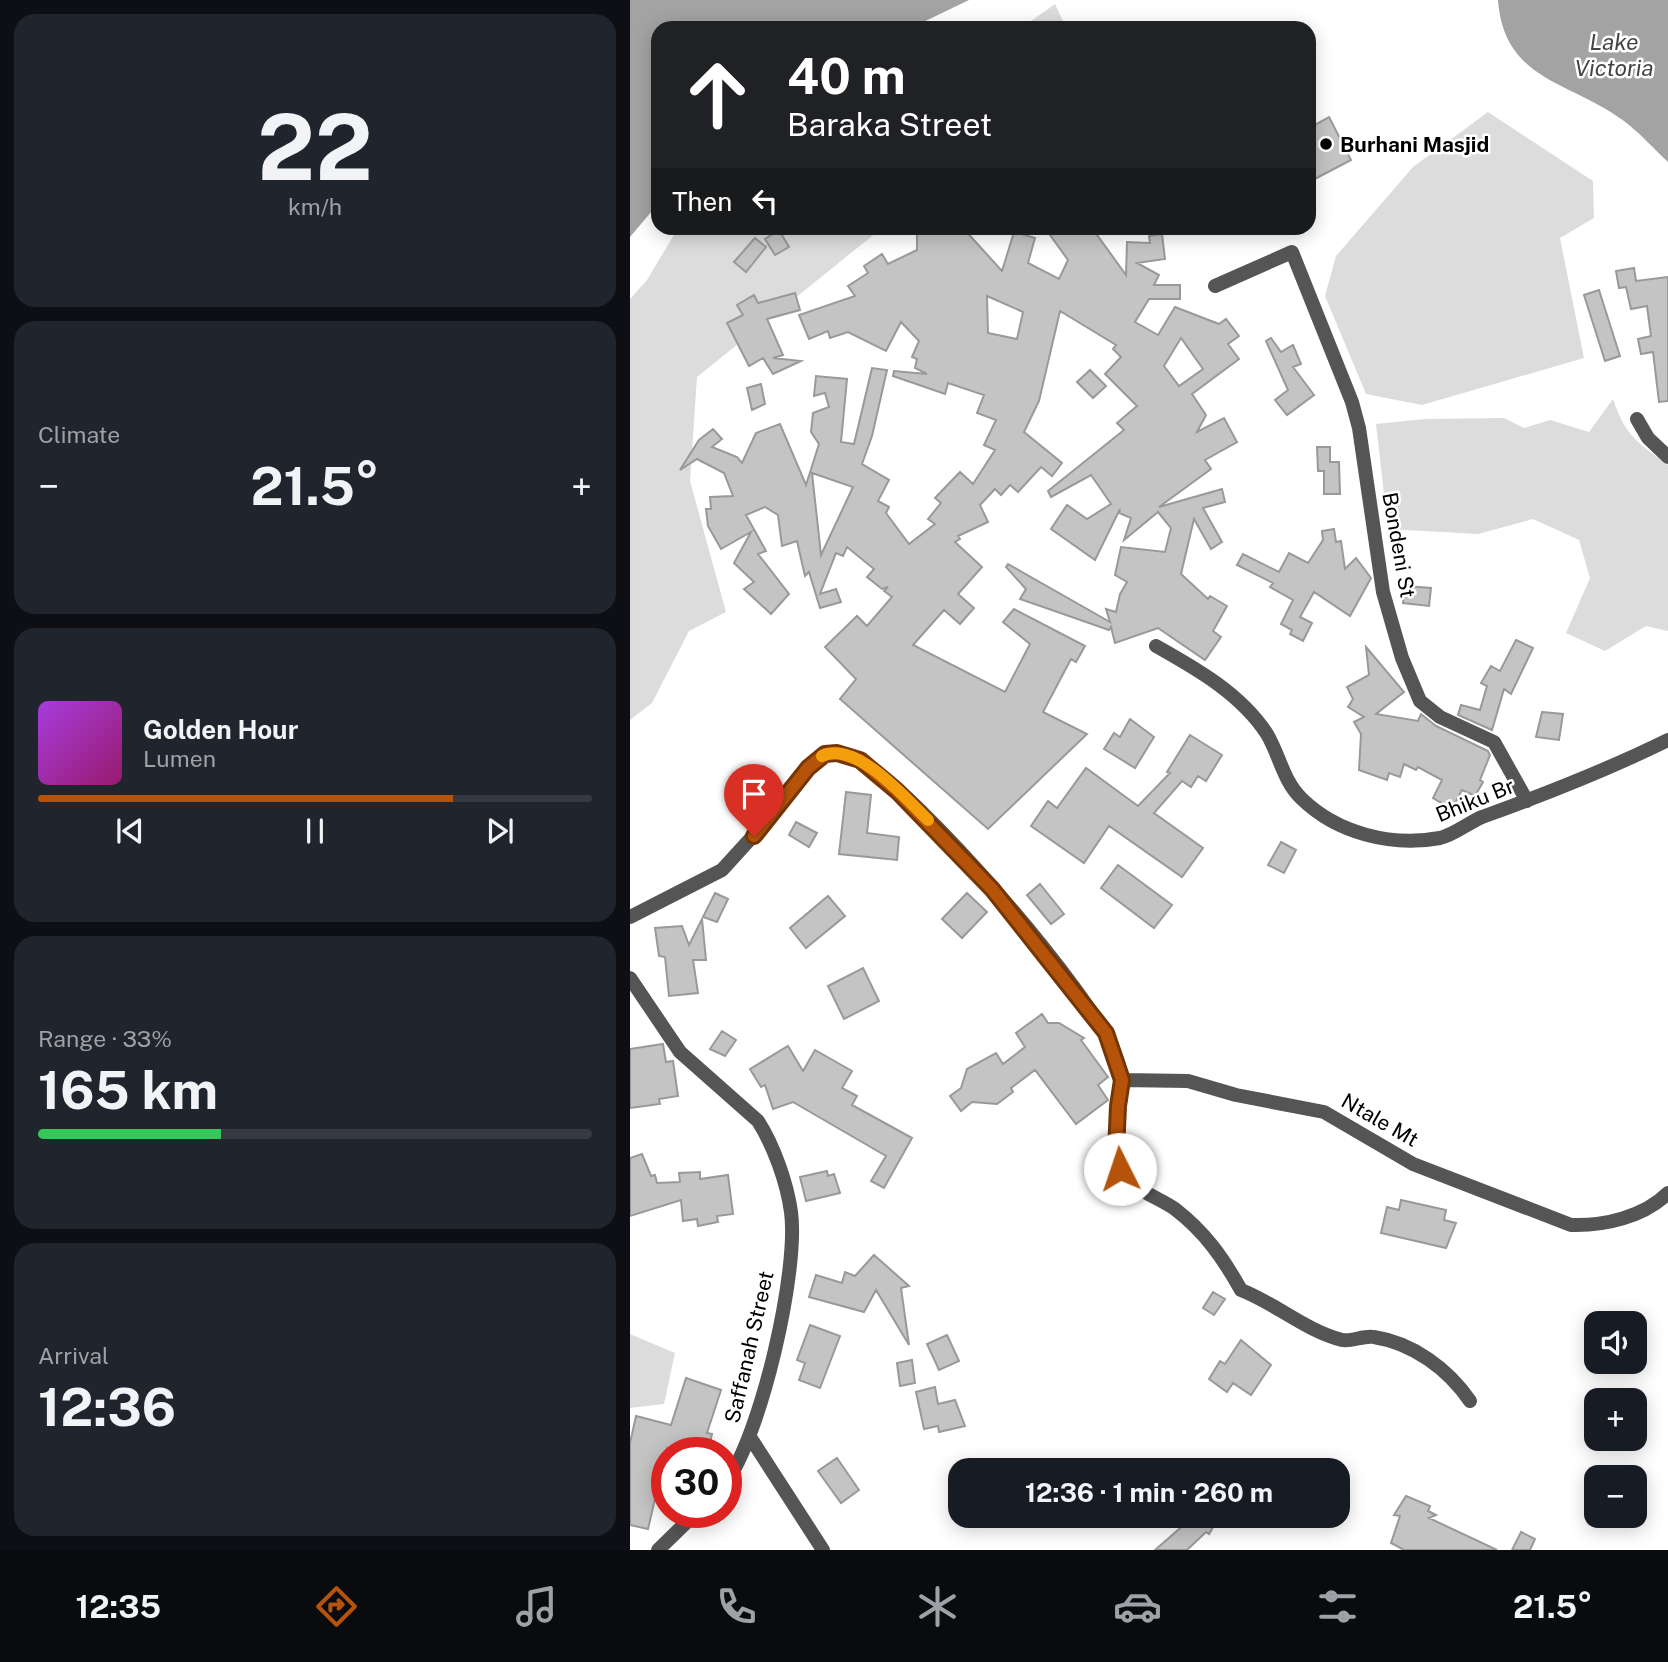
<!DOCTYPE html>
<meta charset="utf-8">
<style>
:root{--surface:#171b24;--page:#20242c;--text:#f1f3f6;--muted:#9ea1a6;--line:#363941;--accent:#b45309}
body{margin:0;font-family:"Public Sans",sans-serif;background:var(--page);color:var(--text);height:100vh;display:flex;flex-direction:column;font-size:26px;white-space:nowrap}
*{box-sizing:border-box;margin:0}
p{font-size:23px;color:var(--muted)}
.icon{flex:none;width:38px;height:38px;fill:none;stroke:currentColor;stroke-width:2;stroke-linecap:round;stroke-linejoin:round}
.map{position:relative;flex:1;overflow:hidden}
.sheet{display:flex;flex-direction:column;gap:14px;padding:14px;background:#0d0f14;width:630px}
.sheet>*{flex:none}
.hud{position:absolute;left:21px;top:21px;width:665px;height:214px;border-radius:21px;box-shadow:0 4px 18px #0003;background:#202124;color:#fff;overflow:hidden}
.tools{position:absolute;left:954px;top:1311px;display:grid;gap:14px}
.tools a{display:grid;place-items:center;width:63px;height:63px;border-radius:14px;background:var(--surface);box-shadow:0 4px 18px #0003;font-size:35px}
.speed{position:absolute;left:21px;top:1437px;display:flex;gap:14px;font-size:35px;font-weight:700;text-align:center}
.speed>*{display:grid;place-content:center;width:91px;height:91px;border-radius:50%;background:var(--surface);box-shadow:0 4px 18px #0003;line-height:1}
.speed .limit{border:10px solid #d22;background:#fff;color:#111}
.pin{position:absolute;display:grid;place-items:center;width:60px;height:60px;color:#fff;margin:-72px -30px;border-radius:50% 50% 50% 0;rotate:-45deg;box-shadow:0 0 7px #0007}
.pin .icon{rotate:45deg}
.me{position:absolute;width:77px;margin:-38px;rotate:356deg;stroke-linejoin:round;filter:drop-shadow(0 0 5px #0008)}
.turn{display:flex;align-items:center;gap:24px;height:147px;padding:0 21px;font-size:32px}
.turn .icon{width:91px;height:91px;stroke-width:2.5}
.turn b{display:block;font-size:49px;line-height:60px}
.then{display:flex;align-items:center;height:66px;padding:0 21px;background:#0003;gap:14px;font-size:26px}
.big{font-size:52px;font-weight:700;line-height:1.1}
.sheet .card{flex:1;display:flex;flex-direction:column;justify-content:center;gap:10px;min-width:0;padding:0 24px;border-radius:21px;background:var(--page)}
.sheet .dial{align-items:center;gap:0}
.dial b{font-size:91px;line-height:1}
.song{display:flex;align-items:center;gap:21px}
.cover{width:84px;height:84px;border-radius:10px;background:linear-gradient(135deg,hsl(280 70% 55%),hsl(320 70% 35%))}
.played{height:7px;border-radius:4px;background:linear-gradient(90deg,var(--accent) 75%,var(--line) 75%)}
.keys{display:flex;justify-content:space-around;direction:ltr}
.heat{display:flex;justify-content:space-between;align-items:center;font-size:38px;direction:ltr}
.charge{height:10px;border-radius:5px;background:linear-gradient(90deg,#34c759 33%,var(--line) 0)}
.trip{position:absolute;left:318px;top:1458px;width:402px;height:70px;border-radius:21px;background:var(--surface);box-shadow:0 4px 18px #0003;font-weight:700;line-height:70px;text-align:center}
.tabs{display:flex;height:112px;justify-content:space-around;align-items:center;background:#090b0e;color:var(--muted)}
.tabs .icon{width:49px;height:49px}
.tabs .selected{color:var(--accent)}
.tabs b{font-size:32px;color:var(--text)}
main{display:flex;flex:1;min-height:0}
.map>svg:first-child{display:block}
.green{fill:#dcdcdc}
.water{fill:#a3a3a3}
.building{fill:#c4c4c4;stroke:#999;stroke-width:2;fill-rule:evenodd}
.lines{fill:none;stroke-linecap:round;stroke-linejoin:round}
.minor{stroke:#555;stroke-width:14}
.route-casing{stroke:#753606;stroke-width:18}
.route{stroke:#b45309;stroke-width:12}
.slow{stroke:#f59e0b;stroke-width:12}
.poi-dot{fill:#000;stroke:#fff;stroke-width:2.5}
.labels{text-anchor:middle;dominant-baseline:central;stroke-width:5;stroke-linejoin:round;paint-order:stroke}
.poi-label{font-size:21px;font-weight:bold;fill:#000;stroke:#fff;text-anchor:start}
.street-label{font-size:21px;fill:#000;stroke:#fff}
.water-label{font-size:23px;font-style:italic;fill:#444;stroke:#fff}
</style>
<main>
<section class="sheet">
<div class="card dial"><b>22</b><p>km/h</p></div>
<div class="card"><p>Climate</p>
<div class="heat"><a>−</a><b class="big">21.5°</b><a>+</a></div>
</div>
<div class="card">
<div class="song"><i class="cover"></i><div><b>Golden Hour</b><p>Lumen</p></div></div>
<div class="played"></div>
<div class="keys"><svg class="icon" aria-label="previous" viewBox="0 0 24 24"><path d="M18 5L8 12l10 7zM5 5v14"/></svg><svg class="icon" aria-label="pause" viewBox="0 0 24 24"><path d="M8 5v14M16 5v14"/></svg><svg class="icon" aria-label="next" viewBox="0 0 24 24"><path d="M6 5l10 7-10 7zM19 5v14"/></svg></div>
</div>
<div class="card"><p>Range · 33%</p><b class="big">165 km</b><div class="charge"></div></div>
<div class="card"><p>Arrival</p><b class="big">12:36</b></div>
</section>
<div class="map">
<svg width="1038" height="1550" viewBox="0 0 1038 1550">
<rect width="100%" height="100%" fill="#fff"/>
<path class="green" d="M425,4L436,28H391Z
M858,112L963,181L964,218L930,238L954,358L792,405L736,394L695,296L706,256L783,167Z
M48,228H252L67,377L60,481L96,612L59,631L22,703L0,720V299L17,280Z
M983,399C996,438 1008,442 1038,465V631L1016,626L975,651L936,633L960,578L949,540L903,519L848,534L758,529L746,424L795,419L874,418L894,428L920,420L959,432Z
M0,1334L45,1353L34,1404L0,1408Z"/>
<path class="water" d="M0,0H339L281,28H28V204L0,237Z
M868,0H1038V162C1024,149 1010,133 994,121C940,81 874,81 868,0Z"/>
<path class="building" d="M699,117L721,160L679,182V128Z
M287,228H333L372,271L384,232L405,238L398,263L429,279L438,260L415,228H462L496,275L497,242L520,243L519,236L532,234L535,259L507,263L529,275L524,285H550V299H519L505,322L528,335L545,307L589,324L596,319L609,336L598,344L609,359L562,394L576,415L567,432L594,418L607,442L575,460L581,469L529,507L592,489L595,502L573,508L592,542L581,549L564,519L551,574L578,599L580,596L597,606L583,631L591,637L575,660L528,628L485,643L481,627L479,630L390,599L396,589L376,567L378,564L480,622L476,609L486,612L490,594L497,582L485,575L491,547L535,552L541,528L528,512L494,540L501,518L489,513L490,509L465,560L421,529L437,505L457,519L481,504L461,475L421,497L418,491L494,430L487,423L507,406L475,374L491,357L483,349L486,345L430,311L409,401L394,432L432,463L422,476L411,467L388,492L380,485L371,495L365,489L350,505L358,522L328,536L330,539L325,542L352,567L328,594L344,608L330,624L314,610L283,645L375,692L400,644L373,622L384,609L455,646L446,662L441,659L413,712L457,734L358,829L210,699L226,679L195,647L227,616L237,626L262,597L254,591L258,587L252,589L237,577L244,569L217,547L213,556L206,553L190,594L206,589L211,602L190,608L179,572L175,576L167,541L152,546L148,515L135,507L116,515L136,551L128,554L159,594L141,614L114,589L124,582L104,563L121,532L91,549L78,526L76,509H81L80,497L103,496L94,473L67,459L50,470L69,440L83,429L92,439L82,447L107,457L112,463L126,433L150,424L176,485L189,444L181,432L183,413L199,407L195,393L184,396L186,376L217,379L211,442L224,444L242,368L257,370L242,436L232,464L259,480L248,501L259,507L256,513L279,544L305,524L298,519L311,503L305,498L330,472L343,484L365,450L354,445L366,420L347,413L354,395L318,383L315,394L263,376L264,371L297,374L285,368L287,359L282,357L289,341L271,322L256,351L218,332L200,338L198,331L179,339L169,315L225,296L218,286L238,273L234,266L252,254L258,264L287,250ZM357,296L393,312L387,339L358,333ZM551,338L573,369L549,386L534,366ZM182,473L223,487L191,555Z
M149,230L159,247L145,255L135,239Z
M125,238L136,247L116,272L104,262Z
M1004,268L1006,281L1038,277V401L1029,402L1023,352L1011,354L1008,339L1021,336L1017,306L1001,309L996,287L989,288L986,271Z
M969,290L990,356L975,361L954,295Z
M165,293L170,310L137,319L153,355L143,358L171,361L143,374L133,358L119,366L97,323L113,315L107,305L124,295L128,303Z
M641,338L651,352L663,345L671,364L663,367L684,395L657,415L645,400L658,390L636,341Z
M460,370L476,386L463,398L447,382Z
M131,384L135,404L122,410L117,388Z
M687,447H700V462H709L710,494H694V471H688Z
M704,529L706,542L711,541L715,569L726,558L741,578L720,616L684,592L670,617L682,623L673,641L660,634L662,630L651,624L663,600L640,587L643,583L607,565L613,554L649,572L659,553L678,563L693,540L692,531Z
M775,586L801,588L799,606L773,603Z
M886,640L903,648L881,694L874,689L862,730L828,715L831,705L850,710L857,686L851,683L861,666L870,671Z
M736,647L774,692L746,714L788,721L791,714L806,726L858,751L860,755L850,780L853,782L845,796L832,790L822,809L803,798L812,780L788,767L786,770L774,764L770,777L759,773L757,780L729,770L731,734L724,722L734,717L718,707L723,699L717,687L739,675Z
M912,712L933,714L929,740L906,737Z
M500,719L524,737L505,768L474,749L484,733L490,737Z
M560,735L592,755L576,781L568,776L561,787L552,781L524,813L573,848L552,877L479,826L454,863L401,826L418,801L427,808L456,768L508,806L540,773L537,772Z
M216,792L241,795L237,833L269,837L267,860L209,854Z
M166,822L187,833L179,847L159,835Z
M651,842L666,850L654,873L638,865Z
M488,865L542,905L524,928L471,888Z
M410,884L434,914L421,924L397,895Z
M85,893L98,899L87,922L73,917Z
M337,893L357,912L332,938L312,919Z
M198,896L215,916L176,948L160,928Z
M72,919L76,960H63L68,993L39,996L35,957L29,956L25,928L52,926L59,945Z
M233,968L249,1001L214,1019L198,986Z
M412,1014L418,1023H429L454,1038L451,1040L478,1077L468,1085L478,1100L446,1124L405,1070L381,1088L383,1092L367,1104L342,1102L331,1111L320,1096L331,1088L337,1069L366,1053L373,1064L395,1047L386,1033Z
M92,1031L106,1040L95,1056L80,1049Z
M33,1044L36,1062L43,1061L48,1096L29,1099L30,1104L0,1108V1049Z
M158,1046L173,1071L185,1050L222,1071L212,1088L227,1096L222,1105L282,1138L254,1188L241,1181L256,1156L163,1102L143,1109L135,1085L131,1087L120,1069Z
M12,1154L21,1176L25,1175L27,1183L50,1182L49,1173L70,1172V1179L98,1175L103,1214L87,1216L88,1222L68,1226L67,1219L53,1221L51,1200L0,1216V1158Z
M197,1171L198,1176L204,1174L210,1193L176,1201L170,1177Z
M771,1200L816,1210L814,1220L826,1223L816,1248L751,1233L757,1207L769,1210Z
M244,1255L279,1286L271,1288L279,1345L246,1290L234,1312L179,1297L186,1275L212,1283L215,1272L225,1276Z
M583,1292L595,1299L584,1315L573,1308Z
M180,1325L210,1336L190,1388L169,1380L175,1363L167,1360Z
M317,1335L329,1361L309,1370L297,1344Z
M611,1340L641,1365L621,1395L603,1383L597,1392L579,1379L590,1361L595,1364Z
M282,1360L285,1383L270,1386L267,1363Z
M56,1378L91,1390L77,1433L82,1434L78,1452L37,1448L18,1529L0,1525V1443L6,1416L41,1425Z
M305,1387L308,1404L325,1400L335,1426L309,1432L308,1426L294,1429L286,1392Z
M207,1458L229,1490L211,1503L188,1471Z
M776,1496L800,1506L798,1511L806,1515L799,1518L867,1550H774L761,1543L770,1516L764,1515Z
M564,1516H576L586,1522L579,1534L576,1532L557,1550H525Z
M891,1532L905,1539L900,1550H882Z"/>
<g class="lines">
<path class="minor" d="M585,286L662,252L722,402L729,428L753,592L772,658L790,701L810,717L864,742L897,801
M1007,419L1018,438L1038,457
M526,646C567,669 611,694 637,734C650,756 653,781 672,799C707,833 761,847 810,838C824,835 838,823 852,817C916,794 977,770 1038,740
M0,917L92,870L142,815L186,760C200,751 215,752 230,760C288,793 462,993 485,1054C488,1062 492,1072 492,1080C493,1107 477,1142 490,1169C500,1189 528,1197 545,1209C575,1232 593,1258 611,1290C645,1303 676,1331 712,1340C722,1342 734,1335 744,1337C783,1343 818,1369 840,1401
M0,978L50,1052L128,1121C144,1146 157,1183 161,1212C169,1271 131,1435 96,1482
M492,1080L558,1081L606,1095L694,1112L783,1164L941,1225C974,1226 1014,1217 1038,1193
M120,1437L193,1550
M28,1550L67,1512"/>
</g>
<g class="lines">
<defs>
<path id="route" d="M124,836L178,768L195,754L207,753L230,760L267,791L362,889L476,1033L492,1080L488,1106L486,1152L490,1169"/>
</defs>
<use href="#route" class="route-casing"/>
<use href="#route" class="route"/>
<path class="slow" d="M192,756C226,740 275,798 298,820"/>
</g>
<circle class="poi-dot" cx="696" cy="144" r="7"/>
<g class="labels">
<g class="poi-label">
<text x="710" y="144">Burhani Masjid</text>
</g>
<g class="street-label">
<text transform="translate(769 545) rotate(80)">Bondeni St</text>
<text transform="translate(845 800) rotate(-22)">Bhiku Br</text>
<text transform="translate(750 1120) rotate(30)">Ntale Mt</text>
<text transform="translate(119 1347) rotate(-77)">Saffanah Street</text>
</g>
<g class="water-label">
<text x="984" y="41">Lake<tspan x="984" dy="26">Victoria</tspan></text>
</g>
</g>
</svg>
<div class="tools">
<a><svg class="icon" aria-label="sound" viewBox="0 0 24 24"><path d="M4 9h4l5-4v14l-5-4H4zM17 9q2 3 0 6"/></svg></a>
<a>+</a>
<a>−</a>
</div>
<div class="speed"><div class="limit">30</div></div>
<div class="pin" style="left:124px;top:836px;background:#d93025"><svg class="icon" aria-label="arrive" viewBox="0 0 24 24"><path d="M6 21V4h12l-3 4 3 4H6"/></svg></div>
<svg class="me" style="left:490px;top:1169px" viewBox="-20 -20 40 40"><circle r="19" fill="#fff"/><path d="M0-13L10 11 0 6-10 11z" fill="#b45309"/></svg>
<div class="trip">12:36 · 1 min · 260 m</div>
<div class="hud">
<div class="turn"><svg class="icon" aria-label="ahead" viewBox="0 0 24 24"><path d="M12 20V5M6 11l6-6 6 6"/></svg><div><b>40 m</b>Baraka Street</div></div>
<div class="then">Then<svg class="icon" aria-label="left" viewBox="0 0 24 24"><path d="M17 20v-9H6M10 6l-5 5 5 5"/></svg></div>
</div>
</div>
</main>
<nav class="tabs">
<b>12:35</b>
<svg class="icon selected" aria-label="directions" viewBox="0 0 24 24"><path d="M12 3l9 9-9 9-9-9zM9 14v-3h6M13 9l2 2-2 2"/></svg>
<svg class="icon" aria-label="music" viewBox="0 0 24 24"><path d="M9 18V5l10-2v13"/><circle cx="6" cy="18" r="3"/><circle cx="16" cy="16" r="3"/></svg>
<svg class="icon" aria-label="phone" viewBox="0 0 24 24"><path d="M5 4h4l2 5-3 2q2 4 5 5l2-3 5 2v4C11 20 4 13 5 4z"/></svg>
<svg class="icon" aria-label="climate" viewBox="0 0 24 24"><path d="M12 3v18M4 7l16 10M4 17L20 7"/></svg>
<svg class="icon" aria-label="car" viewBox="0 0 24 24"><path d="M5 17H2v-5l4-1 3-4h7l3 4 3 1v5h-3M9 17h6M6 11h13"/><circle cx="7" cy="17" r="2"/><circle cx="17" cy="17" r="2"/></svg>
<svg class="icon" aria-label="filters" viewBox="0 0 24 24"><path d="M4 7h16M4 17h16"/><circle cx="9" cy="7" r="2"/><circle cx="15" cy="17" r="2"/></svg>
<b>21.5°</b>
</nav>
